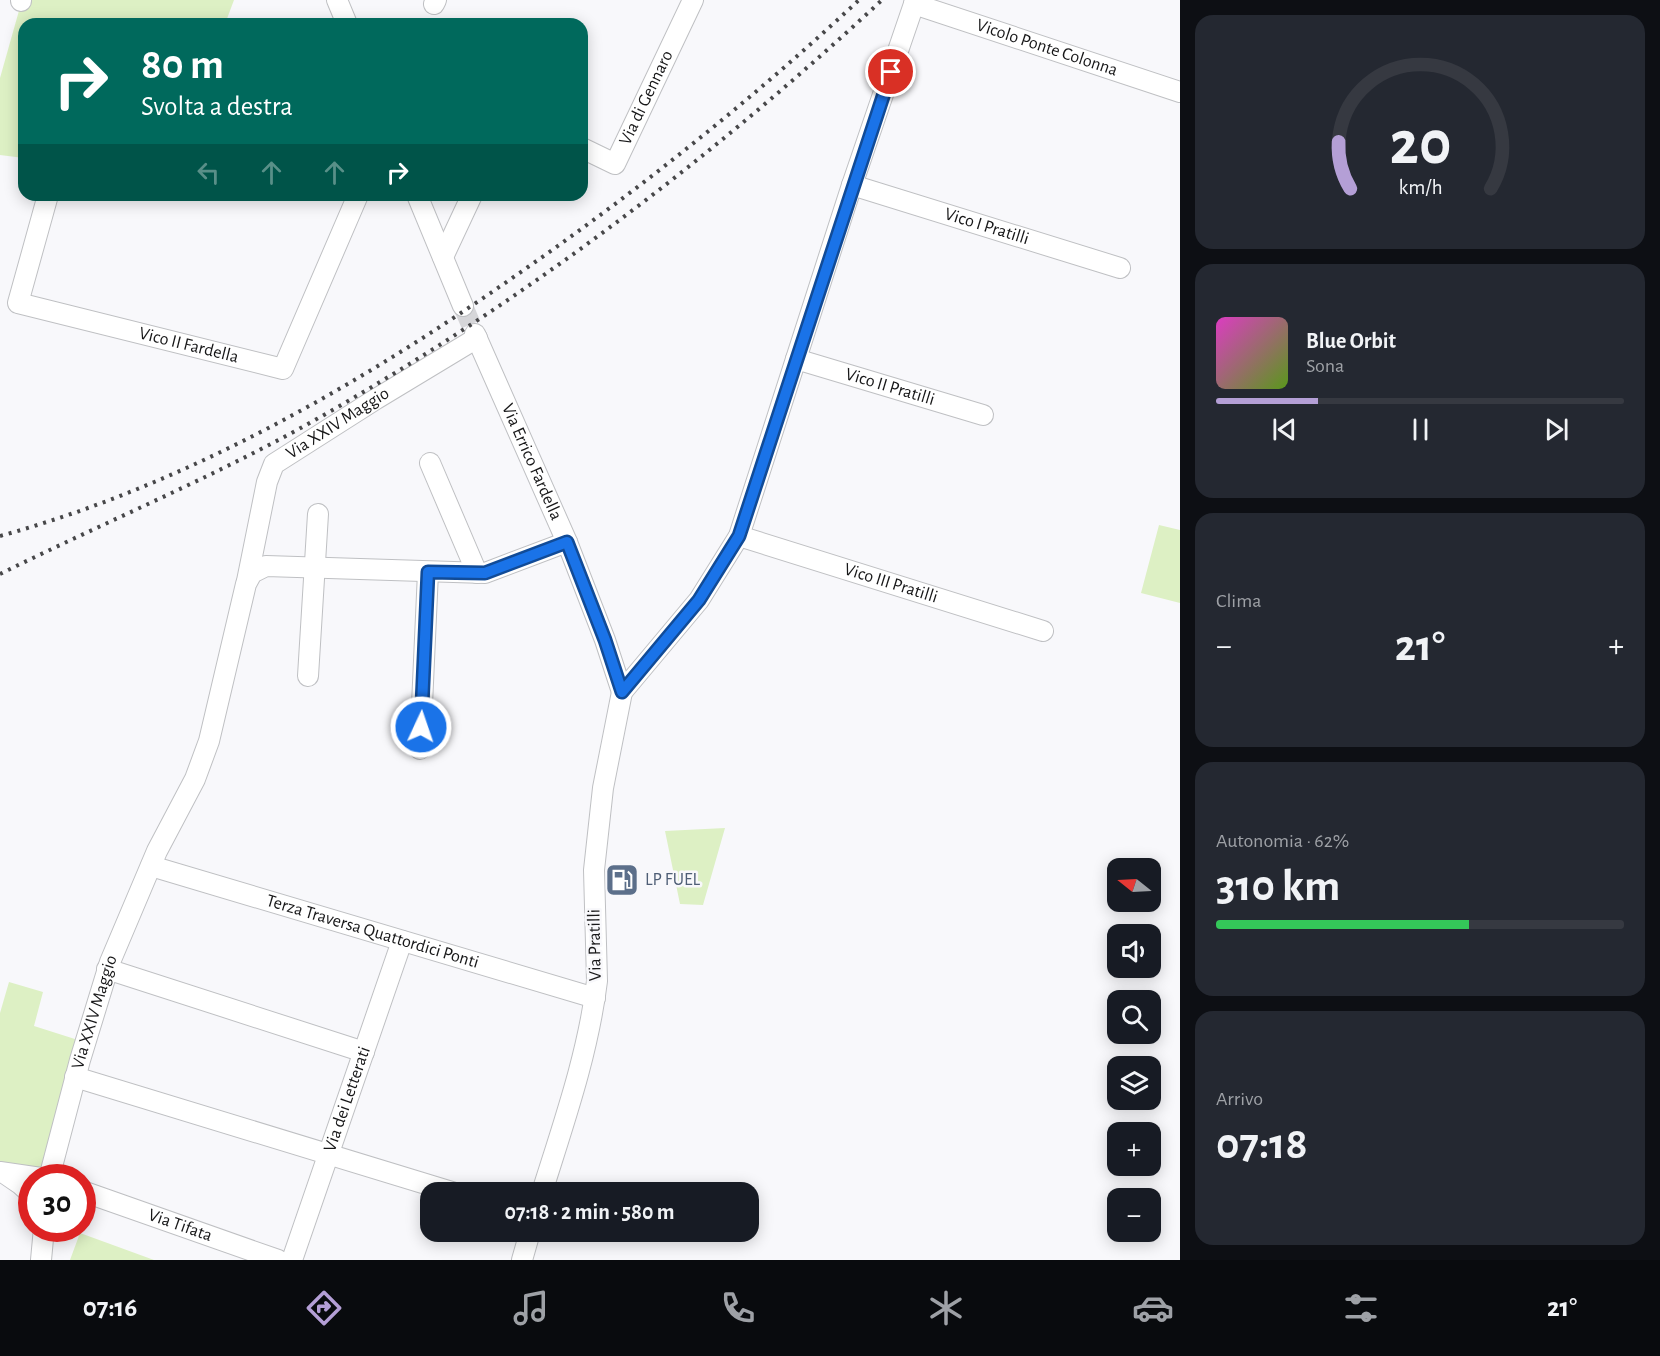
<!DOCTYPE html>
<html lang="it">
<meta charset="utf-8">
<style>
:root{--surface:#171b24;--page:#242831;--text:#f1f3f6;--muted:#9ea1a6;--line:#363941;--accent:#b49fd6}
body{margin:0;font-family:"Alegreya Sans",sans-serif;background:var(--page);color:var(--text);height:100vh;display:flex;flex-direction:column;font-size:22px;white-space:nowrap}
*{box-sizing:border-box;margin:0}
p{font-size:20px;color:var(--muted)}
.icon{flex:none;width:33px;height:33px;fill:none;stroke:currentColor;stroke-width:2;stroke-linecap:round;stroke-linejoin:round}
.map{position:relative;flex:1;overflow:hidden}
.drawer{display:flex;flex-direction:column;gap:15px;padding:15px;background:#0d0f14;width:480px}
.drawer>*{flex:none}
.hud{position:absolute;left:18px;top:18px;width:570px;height:183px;border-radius:18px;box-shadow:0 3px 15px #0003;background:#00695c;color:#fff;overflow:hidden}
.needle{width:39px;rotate:288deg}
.tools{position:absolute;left:1107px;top:858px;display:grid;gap:12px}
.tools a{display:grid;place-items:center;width:54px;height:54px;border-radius:12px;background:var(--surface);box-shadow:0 3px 15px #0003;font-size:30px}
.speed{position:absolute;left:18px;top:1164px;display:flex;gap:12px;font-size:30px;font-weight:700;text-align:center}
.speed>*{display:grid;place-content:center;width:78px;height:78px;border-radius:50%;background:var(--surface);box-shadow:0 3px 15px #0003;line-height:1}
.speed .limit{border:9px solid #d22;background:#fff;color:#111}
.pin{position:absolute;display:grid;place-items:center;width:51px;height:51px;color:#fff;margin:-26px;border:3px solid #fff;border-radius:50%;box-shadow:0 2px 6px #0007}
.me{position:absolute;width:66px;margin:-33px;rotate:3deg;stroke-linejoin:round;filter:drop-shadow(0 0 4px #0008)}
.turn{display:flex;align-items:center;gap:21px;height:126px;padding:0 24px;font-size:27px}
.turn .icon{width:78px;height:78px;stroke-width:2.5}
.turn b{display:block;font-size:42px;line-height:51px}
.lanes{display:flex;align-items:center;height:57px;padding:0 24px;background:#0003;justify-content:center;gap:30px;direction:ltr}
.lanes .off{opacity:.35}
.big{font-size:45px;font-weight:700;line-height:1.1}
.drawer .tile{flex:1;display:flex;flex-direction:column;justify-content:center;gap:9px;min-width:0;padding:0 21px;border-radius:18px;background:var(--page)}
.drawer .dial{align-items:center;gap:0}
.dial svg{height:156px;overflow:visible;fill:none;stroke:var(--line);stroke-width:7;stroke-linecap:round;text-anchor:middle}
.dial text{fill:var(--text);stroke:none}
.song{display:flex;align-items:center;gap:18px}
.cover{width:72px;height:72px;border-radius:9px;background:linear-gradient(135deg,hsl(310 70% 55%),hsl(90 70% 35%))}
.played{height:6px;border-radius:3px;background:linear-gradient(90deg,var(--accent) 25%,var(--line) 25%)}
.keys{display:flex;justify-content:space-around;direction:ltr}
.heat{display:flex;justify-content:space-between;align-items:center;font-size:33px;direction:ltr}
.charge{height:9px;border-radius:4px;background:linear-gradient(90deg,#34c759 62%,var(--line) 0)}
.trip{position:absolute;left:420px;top:1182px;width:339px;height:60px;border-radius:18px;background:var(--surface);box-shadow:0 3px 15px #0003;font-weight:700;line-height:60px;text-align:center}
.dock{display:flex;height:96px;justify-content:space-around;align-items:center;background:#090b0e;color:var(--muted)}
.dock .icon{width:42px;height:42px}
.dock .selected{color:var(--accent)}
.dock b{font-size:27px;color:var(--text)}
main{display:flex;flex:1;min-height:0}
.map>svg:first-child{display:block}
.green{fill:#ddf0c4}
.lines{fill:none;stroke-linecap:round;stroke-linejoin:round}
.minor-tunnel{stroke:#d6d6d9;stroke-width:20;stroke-dasharray:20 10;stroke-linecap:butt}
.minor-casing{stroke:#bfc0c3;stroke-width:22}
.minor{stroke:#fff;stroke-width:20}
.rail{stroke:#474749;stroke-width:4;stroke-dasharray:3 6;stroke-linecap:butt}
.route-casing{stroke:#114b97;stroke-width:15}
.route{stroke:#1a73e8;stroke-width:10}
.labels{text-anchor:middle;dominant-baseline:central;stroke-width:5;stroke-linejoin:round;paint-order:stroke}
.street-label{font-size:18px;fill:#171718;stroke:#f8f8fb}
.service-label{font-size:18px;fill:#4e5e75;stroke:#f8f8fb;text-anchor:start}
</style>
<main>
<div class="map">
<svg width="1180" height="1260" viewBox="0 0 1180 1260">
<rect width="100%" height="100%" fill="#f8f8fb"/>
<path class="green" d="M22,0H234L225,24H24V158L0,155V78Z
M1159,525L1180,530V603L1141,593Z
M725,828L703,905L680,904L665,831Z
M9,982L43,992L34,1026L78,1040L42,1170L0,1163V1013Z
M80,1233L154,1260H70Z"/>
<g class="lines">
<path class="minor-tunnel" d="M463,306L475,334"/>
<defs>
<g id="minor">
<path d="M337,0L347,24"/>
<path d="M21,1V0"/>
<path d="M434,4L436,0"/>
<path id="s1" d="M914,4L1180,92"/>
<path id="s2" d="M582,148L615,164L693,0"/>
<path id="s3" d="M852,185L1120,268"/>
<path id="s4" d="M48,195L18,303L283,369L358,195"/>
<path d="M417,195L463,306"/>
<path d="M443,257L472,195"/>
<path id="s5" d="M475,334L567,542L605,640L622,692"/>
<path id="s6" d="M796,359L983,415"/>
<path d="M430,463L477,573"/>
<path id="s7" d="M739,536L1043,631"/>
<path id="s8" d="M247,581L267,482L274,464L376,399L477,338"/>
<path d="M308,676L318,514"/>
<path d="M622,692L699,600L739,536L852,185L914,4"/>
<path d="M420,749L428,572"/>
<path id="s9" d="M151,866L595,998"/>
<path d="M107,969L364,1052"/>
<path d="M75,1077L452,1192"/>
<path d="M0,1172L41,1178"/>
<path d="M4,1173L20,1184L32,1195"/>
<path id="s10" d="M49,1178L80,1060L110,962L157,851L195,779L209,741L246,584L252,573L266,566L485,573L567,542"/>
<path id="s11" d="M82,1191L278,1260"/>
<path d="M542,1192C564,1122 588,1054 597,981L594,870L603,788L622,692"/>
<path d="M41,1260L44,1228"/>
<path id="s12" d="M292,1260L402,941"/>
<path d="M522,1260L530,1232"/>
</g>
</defs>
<use href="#minor" class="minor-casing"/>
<use href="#minor" class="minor"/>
<path class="rail" d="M0,536C192,483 366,381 528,267C644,186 755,97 859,0
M0,574C105,522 214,477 315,420C520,304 710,160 882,0"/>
</g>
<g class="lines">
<defs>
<path id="route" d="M421,727L428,572L485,573L567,542L605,640L622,692L699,600L739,536L891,72"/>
</defs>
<use href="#route" class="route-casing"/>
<use href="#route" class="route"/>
</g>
<defs>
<symbol id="fuel-square" viewBox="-11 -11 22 22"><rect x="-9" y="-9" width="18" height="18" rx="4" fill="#5c6f8a" stroke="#f8f8fb"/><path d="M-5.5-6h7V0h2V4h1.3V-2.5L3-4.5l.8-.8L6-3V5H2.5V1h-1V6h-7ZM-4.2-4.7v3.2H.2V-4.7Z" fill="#fff"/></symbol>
</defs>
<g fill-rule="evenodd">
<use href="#fuel-square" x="603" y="861" width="38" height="38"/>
</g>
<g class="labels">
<g class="street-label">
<text stroke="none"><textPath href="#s1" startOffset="140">Vicolo Ponte Colonna</textPath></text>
<text stroke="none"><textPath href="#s2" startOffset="110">Via di Gennaro</textPath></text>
<text stroke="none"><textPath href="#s3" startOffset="141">Vico I Pratilli</textPath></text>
<text stroke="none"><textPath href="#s4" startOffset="288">Vico II Fardella</textPath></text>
<text stroke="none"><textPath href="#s6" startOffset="98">Vico II Pratilli</textPath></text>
<text stroke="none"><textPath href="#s8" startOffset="196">Via XXIV Maggio</textPath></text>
<text stroke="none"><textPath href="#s5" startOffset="140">Via Errico Fardella</textPath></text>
<text stroke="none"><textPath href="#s7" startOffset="159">Vico III Pratilli</textPath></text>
<text stroke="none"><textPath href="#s9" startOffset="231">Terza Traversa Quattordici Ponti</textPath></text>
<text transform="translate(595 945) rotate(-91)">Via Pratilli</text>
<text stroke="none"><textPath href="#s10" startOffset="172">Via XXIV Maggio</textPath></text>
<text stroke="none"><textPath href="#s12" startOffset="170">Via dei Letterati</textPath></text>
<text stroke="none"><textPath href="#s11" startOffset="104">Via Tifata</textPath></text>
</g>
<g class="service-label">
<text x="645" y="880">LP FUEL</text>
</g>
</g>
</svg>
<div class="tools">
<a><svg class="needle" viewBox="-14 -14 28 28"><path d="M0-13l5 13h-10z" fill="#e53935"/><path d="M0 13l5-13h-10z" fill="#9ea1a6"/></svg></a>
<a><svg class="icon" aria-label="sound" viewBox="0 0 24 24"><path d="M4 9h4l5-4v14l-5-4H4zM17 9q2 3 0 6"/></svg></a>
<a><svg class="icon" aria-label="search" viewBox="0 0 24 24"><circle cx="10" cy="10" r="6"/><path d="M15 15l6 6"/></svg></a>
<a><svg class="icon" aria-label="layers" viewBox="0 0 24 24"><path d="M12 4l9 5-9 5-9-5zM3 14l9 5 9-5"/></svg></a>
<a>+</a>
<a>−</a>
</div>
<div class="speed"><div class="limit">30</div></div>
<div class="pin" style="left:891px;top:72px;background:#d93025"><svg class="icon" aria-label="arrive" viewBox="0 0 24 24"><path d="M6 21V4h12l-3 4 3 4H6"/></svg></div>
<svg class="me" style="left:421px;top:727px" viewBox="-20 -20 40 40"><circle r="17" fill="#1a73e8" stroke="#fff" stroke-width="3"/><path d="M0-11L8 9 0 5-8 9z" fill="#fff"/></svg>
<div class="trip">07:18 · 2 min · 580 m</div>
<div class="hud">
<div class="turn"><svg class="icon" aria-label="right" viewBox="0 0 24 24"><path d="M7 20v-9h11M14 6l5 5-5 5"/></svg><div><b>80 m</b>Svolta a destra</div></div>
<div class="lanes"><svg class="icon off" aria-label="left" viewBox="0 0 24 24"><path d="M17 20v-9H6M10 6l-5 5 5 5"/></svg><svg class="icon off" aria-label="ahead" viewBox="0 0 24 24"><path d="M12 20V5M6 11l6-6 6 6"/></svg><svg class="icon off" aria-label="ahead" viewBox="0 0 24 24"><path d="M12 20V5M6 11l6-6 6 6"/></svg><svg class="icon" aria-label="right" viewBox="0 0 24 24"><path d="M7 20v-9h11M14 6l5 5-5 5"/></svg></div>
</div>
</div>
<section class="drawer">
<div class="tile dial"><svg viewBox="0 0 100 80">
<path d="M14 69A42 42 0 1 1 86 69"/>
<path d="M14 69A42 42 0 0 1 8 45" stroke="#b49fd6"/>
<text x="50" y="56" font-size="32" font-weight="700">20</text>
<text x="50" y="72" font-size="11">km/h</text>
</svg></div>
<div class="tile">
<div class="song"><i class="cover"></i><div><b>Blue Orbit</b><p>Sona</p></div></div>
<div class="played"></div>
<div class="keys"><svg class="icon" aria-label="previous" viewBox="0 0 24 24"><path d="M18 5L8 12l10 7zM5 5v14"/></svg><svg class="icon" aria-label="pause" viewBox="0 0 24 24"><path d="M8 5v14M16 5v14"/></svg><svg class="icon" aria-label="next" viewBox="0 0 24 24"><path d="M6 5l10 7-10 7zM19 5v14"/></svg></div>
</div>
<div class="tile"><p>Clima</p>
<div class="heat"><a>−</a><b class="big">21°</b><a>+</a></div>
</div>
<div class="tile"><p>Autonomia · 62%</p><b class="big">310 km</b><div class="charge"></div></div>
<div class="tile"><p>Arrivo</p><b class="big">07:18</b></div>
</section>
</main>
<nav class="dock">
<b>07:16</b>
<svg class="icon selected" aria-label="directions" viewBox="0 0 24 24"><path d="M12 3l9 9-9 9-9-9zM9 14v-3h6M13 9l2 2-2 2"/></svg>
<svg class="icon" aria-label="music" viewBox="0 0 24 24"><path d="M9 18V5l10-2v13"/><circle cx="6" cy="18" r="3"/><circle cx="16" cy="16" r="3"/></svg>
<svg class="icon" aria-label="phone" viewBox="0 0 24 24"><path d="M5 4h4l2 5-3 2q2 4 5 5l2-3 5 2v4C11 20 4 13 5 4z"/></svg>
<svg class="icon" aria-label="climate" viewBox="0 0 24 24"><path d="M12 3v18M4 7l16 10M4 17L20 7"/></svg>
<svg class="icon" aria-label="car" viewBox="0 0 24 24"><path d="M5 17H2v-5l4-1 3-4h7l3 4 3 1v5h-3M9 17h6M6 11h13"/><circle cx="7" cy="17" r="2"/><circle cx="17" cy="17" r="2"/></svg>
<svg class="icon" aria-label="filters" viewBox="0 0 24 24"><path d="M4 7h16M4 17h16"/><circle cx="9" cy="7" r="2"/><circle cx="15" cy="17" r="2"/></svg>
<b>21°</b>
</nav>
